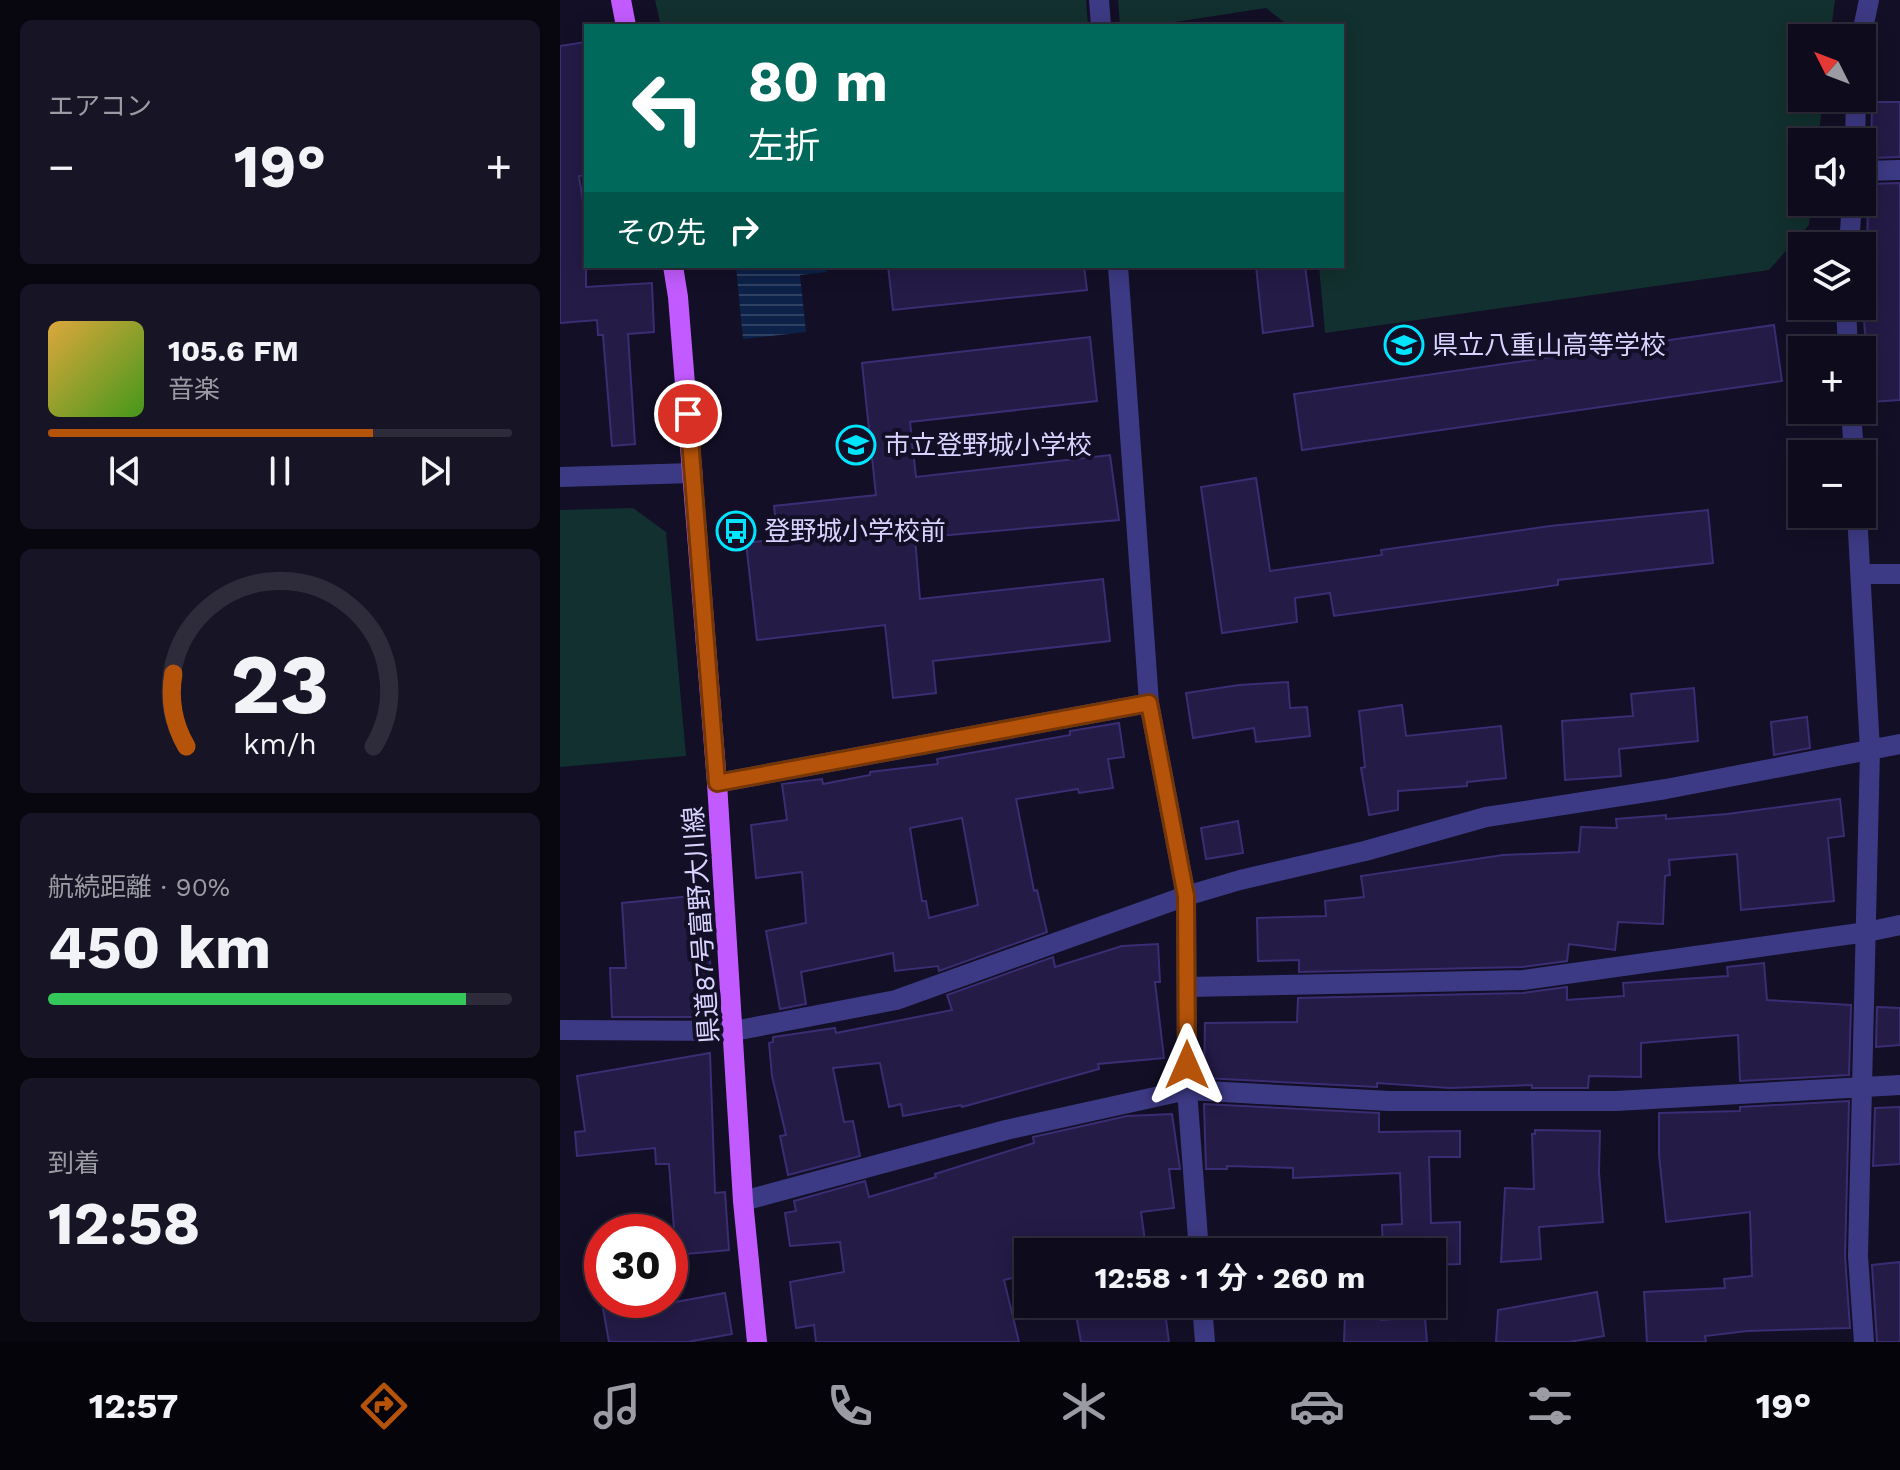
<!DOCTYPE html>
<html lang="ja">
<meta charset="utf-8">
<style>
:root{--surface:#0e0b1c;--page:#171425;--text:#f1f3f6;--muted:#9b9ba3;--line:#2e2b3b;--accent:#b45309}
body{margin:0;font-family:"Work Sans","Noto Sans JP",sans-serif;background:var(--page);color:var(--text);height:100vh;display:flex;flex-direction:column;font-size:30px;white-space:nowrap}
*{box-sizing:border-box;margin:0}
p{font-size:26px;color:var(--muted)}
.icon{flex:none;width:44px;height:44px;fill:none;stroke:currentColor;stroke-width:2;stroke-linecap:round;stroke-linejoin:round}
.map{position:relative;flex:1;overflow:hidden}
.side{display:flex;flex-direction:column;gap:20px;padding:20px;background:#08060f;width:560px}
.side>*{flex:none}
.guide{position:absolute;left:24px;top:24px;width:760px;height:244px;border-radius:0px;box-shadow:0 4px 20px #0003,0 0 0 2px var(--line);background:#00695c;color:#fff;overflow:hidden}
.needle{width:52px;rotate:312deg}
.controls{position:absolute;left:1228px;top:24px;display:grid;gap:16px}
.controls a{display:grid;place-items:center;width:88px;height:88px;border-radius:0px;background:var(--surface);box-shadow:0 4px 20px #0003,0 0 0 2px var(--line);font-size:40px}
.speed{position:absolute;left:24px;top:1214px;display:flex;gap:16px;font-size:40px;font-weight:700;text-align:center}
.speed>*{display:grid;place-content:center;width:104px;height:104px;border-radius:50%;background:var(--surface);box-shadow:0 4px 20px #0003,0 0 0 2px var(--line);line-height:1}
.speed .limit{border:12px solid #d22;background:#fff;color:#111}
.pin{position:absolute;display:grid;place-items:center;width:68px;height:68px;color:#fff;margin:-34px;border:4px solid #fff;border-radius:50%;box-shadow:0 2px 8px #0007}
.me{position:absolute;width:88px;margin:-44px;rotate:0deg;stroke-linejoin:round;filter:drop-shadow(0 0 6px #0008)}
.turn{display:flex;align-items:center;gap:28px;height:168px;padding:0 32px;font-size:36px}
.turn .icon{width:104px;height:104px;stroke-width:2.5}
.turn b{display:block;font-size:56px;line-height:68px}
.then{display:flex;align-items:center;height:76px;padding:0 32px;background:#0003;gap:16px;font-size:30px}
.big{font-size:60px;font-weight:700;line-height:1.1}
.side .tile{flex:1;display:flex;flex-direction:column;justify-content:center;gap:12px;min-width:0;padding:0 28px;border-radius:12px;background:var(--page)}
.side .dial{align-items:center;gap:0}
.dial svg{height:208px;overflow:visible;fill:none;stroke:var(--line);stroke-width:7;stroke-linecap:round;text-anchor:middle}
.dial text{fill:var(--text);stroke:none}
.song{display:flex;align-items:center;gap:24px}
.cover{width:96px;height:96px;border-radius:12px;background:linear-gradient(135deg,hsl(40 70% 55%),hsl(100 70% 35%))}
.played{height:8px;border-radius:4px;background:linear-gradient(90deg,var(--accent) 70%,var(--line) 70%)}
.keys{display:flex;justify-content:space-around;direction:ltr}
.heat{display:flex;justify-content:space-between;align-items:center;font-size:44px;direction:ltr}
.charge{height:12px;border-radius:6px;background:linear-gradient(90deg,#34c759 90%,var(--line) 0)}
.trip{position:absolute;left:454px;top:1238px;width:432px;height:80px;border-radius:0px;background:var(--surface);box-shadow:0 4px 20px #0003,0 0 0 2px var(--line);font-weight:700;line-height:80px;text-align:center}
.tab-bar{display:flex;height:128px;justify-content:space-around;align-items:center;background:#06040b;color:var(--muted)}
.tab-bar .icon{width:56px;height:56px}
.tab-bar .on{color:var(--accent)}
.tab-bar b{font-size:36px;color:var(--text)}
main{display:flex;flex:1;min-height:0}
.map>svg:first-child{display:block}
.garden{fill:#12302f}
.water{fill:url(#water-rules)}
.building{fill:#241b47;stroke:#3b2d73;stroke-width:2;fill-rule:evenodd}
.lines{fill:none;stroke-linecap:round;stroke-linejoin:round}
.minor{stroke:#3d3a85;stroke-width:20}
.major{stroke:#c25bff;stroke-width:20}
.route-casing{stroke:#753606;stroke-width:20}
.route{stroke:#b45309;stroke-width:14}
.labels{text-anchor:middle;dominant-baseline:central;stroke-width:8;stroke-linejoin:round;paint-order:stroke}
.poi-label{font-size:26px;fill:#d9d4ff;stroke:#130f26;text-anchor:start}
.street-label{font-size:26px;fill:#d9d4ff;stroke:#130f26}
</style>
<main>
<section class="side">
<div class="tile"><p>エアコン</p>
<div class="heat"><a>−</a><b class="big">19°</b><a>+</a></div>
</div>
<div class="tile">
<div class="song"><i class="cover"></i><div><b>105.6 FM</b><p>音楽</p></div></div>
<div class="played"></div>
<div class="keys"><svg class="icon" aria-label="previous" viewBox="0 0 24 24"><path d="M18 5L8 12l10 7zM5 5v14"/></svg><svg class="icon" aria-label="pause" viewBox="0 0 24 24"><path d="M8 5v14M16 5v14"/></svg><svg class="icon" aria-label="next" viewBox="0 0 24 24"><path d="M6 5l10 7-10 7zM19 5v14"/></svg></div>
</div>
<div class="tile dial"><svg viewBox="0 0 100 80">
<path d="M14 69A42 42 0 1 1 86 69"/>
<path d="M14 69A42 42 0 0 1 9 41" stroke="#b45309"/>
<text x="50" y="56" font-size="32" font-weight="700">23</text>
<text x="50" y="72" font-size="11">km/h</text>
</svg></div>
<div class="tile"><p>航続距離 · 90%</p><b class="big">450 km</b><div class="charge"></div></div>
<div class="tile"><p>到着</p><b class="big">12:58</b></div>
</section>
<div class="map">
<svg width="1340" height="1342" viewBox="0 0 1340 1342">
<defs>
<pattern id="water-rules" width="6" height="5" patternUnits="userSpaceOnUse" patternTransform="scale(2)"><rect width="6" height="5" fill="#0c2248"/><path d="M0 2.5h6" fill="none" stroke="#2f4163"/></pattern>
</defs>
<rect width="100%" height="100%" fill="#130f26"/>
<path class="garden" d="M95,0H526L528,26H101Z
M558,0H1275L1270,38H1242V98H1263L1258,142H1242V202H1251L1249,225L1209,270L765,333L759,266H782V26H729L706,8L589,26H560Z
M73,508L106,532L126,756L0,767V510Z"/>
<path class="water" d="M176,266H267V272L240,275L246,332L183,339Z"/>
<path class="building" d="M26,42V175L19,176L26,222V287L92,283L94,332L68,334L75,444L52,446L43,335H38L37,320L0,323V46Z
M1312,102H1340V157L1311,158Z
M1340,183V400L1309,402L1304,318H1302V261H1307L1308,188L1310,184Z
M328,266H524L527,290L333,310Z
M696,266H745L753,326L703,333Z
M1214,325L1222,381L742,450L734,394Z
M530,337L537,401L350,422L356,477L550,455L559,520L355,538L360,599L543,579L550,641L373,661L376,693L333,698L325,625L197,640L186,543L218,539L214,506L316,495L302,363Z
M696,478L710,571L822,555L821,550L990,526L1148,510L1153,563L998,580V585L774,616L770,593L735,598L737,622L662,633L641,487Z
M728,682L730,708L747,707L750,736L696,742L694,728L633,738L626,693L679,685Z
M1134,688L1138,741L1059,749L1061,776L1005,780L1002,721L1073,716L1071,694Z
M842,705L846,736L941,726L946,778L907,782V786L838,791V810L809,815L801,768L805,767L799,711Z
M1247,717L1250,748L1214,755L1211,722Z
M559,723L564,757L548,759L553,788L519,793L518,789L456,799L474,891L477,890L487,932L379,971L378,966L335,971L333,953L241,972L246,1004L220,1009L206,931L246,923L242,872L196,878L191,825L227,820L222,784L262,779L263,784L310,775V772L378,764L377,759L510,735V731ZM402,818L418,905L369,918L366,901H362L350,828Z
M1280,799L1284,836L1268,838L1274,901L1181,910L1177,854L1109,860L1110,875L1105,876L1103,924L1058,922L1055,950L1009,944L1007,961L962,967L739,972V960L698,961L697,918L766,916L765,901L804,897L801,876L943,855L1019,852L1021,827L1057,828L1056,819L1106,815V819L1167,814Z
M678,821L683,853L646,859L641,828Z
M141,895L147,959H150L153,1017H52L50,968H66L62,903Z
M598,944L600,982H595L604,1058L538,1064L539,1069L402,1107L401,1105L343,1116L341,1104L329,1107L320,1063L273,1068L284,1122L293,1121L300,1156L228,1175L220,1136L226,1135L212,1076L209,1043L213,1042V1037L275,1028L276,1033L392,1010L387,995L493,957L495,967L562,946Z
M1204,963L1207,1000L1291,1005L1289,1075L1180,1081L1178,1035L1081,1043V1077L1029,1076L1028,1088H972V1085L890,1088L817,1083V1087L644,1078L645,1023L737,1022L738,998L963,993L1007,987V1000L1064,996L1063,983L1168,976L1167,967Z
M1317,1007L1340,1008V1045L1316,1047Z
M150,1053L155,1193L165,1192L169,1250L116,1255L109,1164H96L95,1148L17,1156L15,1132L25,1131L17,1076Z
M1289,1101L1285,1256L1290,1328L1187,1331L1145,1336L1146,1342H1087L1084,1292L1165,1288L1164,1279L1192,1276L1190,1212L1106,1222L1099,1155V1113L1180,1111V1107Z
M644,1104L819,1113V1132L900,1131V1157H869L871,1223L900,1222V1264L872,1265V1252H823L822,1225L842,1224L840,1173L733,1178V1168L667,1166V1169H646Z
M1340,1107V1164L1313,1166L1315,1108Z
M612,1114L620,1169H609L614,1208L581,1212L585,1241L534,1248L535,1252H468V1274L444,1280L459,1342H256L254,1325L236,1328L230,1282L284,1272L280,1242L230,1246L225,1213L236,1211L234,1201L305,1181L309,1197L376,1177L375,1174L474,1143L473,1137L567,1116Z
M975,1130L1040,1131L1039,1172L1043,1222L979,1227L981,1259L941,1262L945,1188L974,1189L972,1134H975Z
M1340,1262V1342H1317L1312,1265Z
M1037,1292L1044,1336L1009,1342H936L938,1310Z
M165,1293L172,1334L127,1342H49L42,1303L86,1300L88,1307Z
M514,1304H604L609,1342H521Z
M821,1312V1320L865,1317L867,1342H784L785,1315Z"/>
<g class="lines">
<path class="minor" d="M539,0L541,26
M1301,38L1309,0
M1295,142L1296,98
M1302,171L1340,170
M1289,246L1292,202
M558,266L589,703L626,896L627,1090L639,1252
M1286,306L1288,350
M1291,410L1294,454
M0,477L133,473
M1297,514L1310,750L1298,1256L1304,1342
M1301,574H1340
M157,783L589,703
M627,987L963,980L1307,932L1340,925
M0,1030L174,1031L336,1000L626,896L680,880L805,851L926,817L1106,789L1340,744
M183,1201L446,1130L627,1090L829,1101H1056L1340,1085
M642,1304L645,1342"/>
<path class="major" d="M61,0L66,26
M113,266L118,297L157,783L183,1201L197,1342"/>
</g>
<g class="lines">
<defs>
<path id="route" d="M128,414L157,783L589,703L626,896L627,1065"/>
</defs>
<use href="#route" class="route-casing"/>
<use href="#route" class="route"/>
</g>
<defs>
<symbol id="school-ring" viewBox="-11 -11 22 22"><circle r="9.5" fill="#130f26" stroke="#00e5ff" stroke-width="1.5"/><path d="M0-5L7-2L0 1L-7-2ZM-4 1L0 2.5L4 1V4Q0 6-4 4Z" fill="#00e5ff"/></symbol>
<symbol id="bus-ring" viewBox="-11 -11 22 22"><circle r="9.5" fill="#130f26" stroke="#00e5ff" stroke-width="1.5"/><path d="M-5-6H5V4H4V6H2V4H-2V6H-4V4H-5ZM-3.5-4V0h7V-4ZM-3.5 1.2v1.5H-2V1.2ZM2 1.2v1.5H3.5V1.2Z" fill="#00e5ff"/></symbol>
</defs>
<g fill-rule="evenodd">
<use href="#school-ring" x="822" y="323" width="44" height="44"/>
<use href="#school-ring" x="274" y="423" width="44" height="44"/>
<use href="#bus-ring" x="154" y="509" width="44" height="44"/>
</g>
<g class="labels">
<g class="poi-label">
<text x="872" y="345">県立八重山高等学校</text>
<text x="324" y="445">市立登野城小学校</text>
<text x="204" y="531">登野城小学校前</text>
</g>
<g class="street-label">
<text transform="translate(141 925) rotate(-94)">県道87号富野大川線</text>
</g>
</g>
</svg>
<div class="controls">
<a><svg class="needle" viewBox="-14 -14 28 28"><path d="M0-13l5 13h-10z" fill="#e53935"/><path d="M0 13l5-13h-10z" fill="#9b9ba3"/></svg></a>
<a><svg class="icon" aria-label="sound" viewBox="0 0 24 24"><path d="M4 9h4l5-4v14l-5-4H4zM17 9q2 3 0 6"/></svg></a>
<a><svg class="icon" aria-label="layers" viewBox="0 0 24 24"><path d="M12 4l9 5-9 5-9-5zM3 14l9 5 9-5"/></svg></a>
<a>+</a>
<a>−</a>
</div>
<div class="speed"><div class="limit">30</div></div>
<div class="pin" style="left:128px;top:414px;background:#d93025"><svg class="icon" aria-label="arrive" viewBox="0 0 24 24"><path d="M6 21V4h12l-3 4 3 4H6"/></svg></div>
<svg class="me" style="left:627px;top:1065px" viewBox="-20 -20 40 40"><path d="M0-17L14 15 0 8-14 15z" fill="#b45309" stroke="#fff" stroke-width="4"/></svg>
<div class="trip">12:58 · 1 分 · 260 m</div>
<div class="guide">
<div class="turn"><svg class="icon" aria-label="left" viewBox="0 0 24 24"><path d="M17 20v-9H6M10 6l-5 5 5 5"/></svg><div><b>80 m</b>左折</div></div>
<div class="then">その先<svg class="icon" aria-label="right" viewBox="0 0 24 24"><path d="M7 20v-9h11M14 6l5 5-5 5"/></svg></div>
</div>
</div>
</main>
<nav class="tab-bar">
<b>12:57</b>
<svg class="icon on" aria-label="directions" viewBox="0 0 24 24"><path d="M12 3l9 9-9 9-9-9zM9 14v-3h6M13 9l2 2-2 2"/></svg>
<svg class="icon" aria-label="music" viewBox="0 0 24 24"><path d="M9 18V5l10-2v13"/><circle cx="6" cy="18" r="3"/><circle cx="16" cy="16" r="3"/></svg>
<svg class="icon" aria-label="phone" viewBox="0 0 24 24"><path d="M5 4h4l2 5-3 2q2 4 5 5l2-3 5 2v4C11 20 4 13 5 4z"/></svg>
<svg class="icon" aria-label="climate" viewBox="0 0 24 24"><path d="M12 3v18M4 7l16 10M4 17L20 7"/></svg>
<svg class="icon" aria-label="car" viewBox="0 0 24 24"><path d="M5 17H2v-5l4-1 3-4h7l3 4 3 1v5h-3M9 17h6M6 11h13"/><circle cx="7" cy="17" r="2"/><circle cx="17" cy="17" r="2"/></svg>
<svg class="icon" aria-label="filters" viewBox="0 0 24 24"><path d="M4 7h16M4 17h16"/><circle cx="9" cy="7" r="2"/><circle cx="15" cy="17" r="2"/></svg>
<b>19°</b>
</nav>
